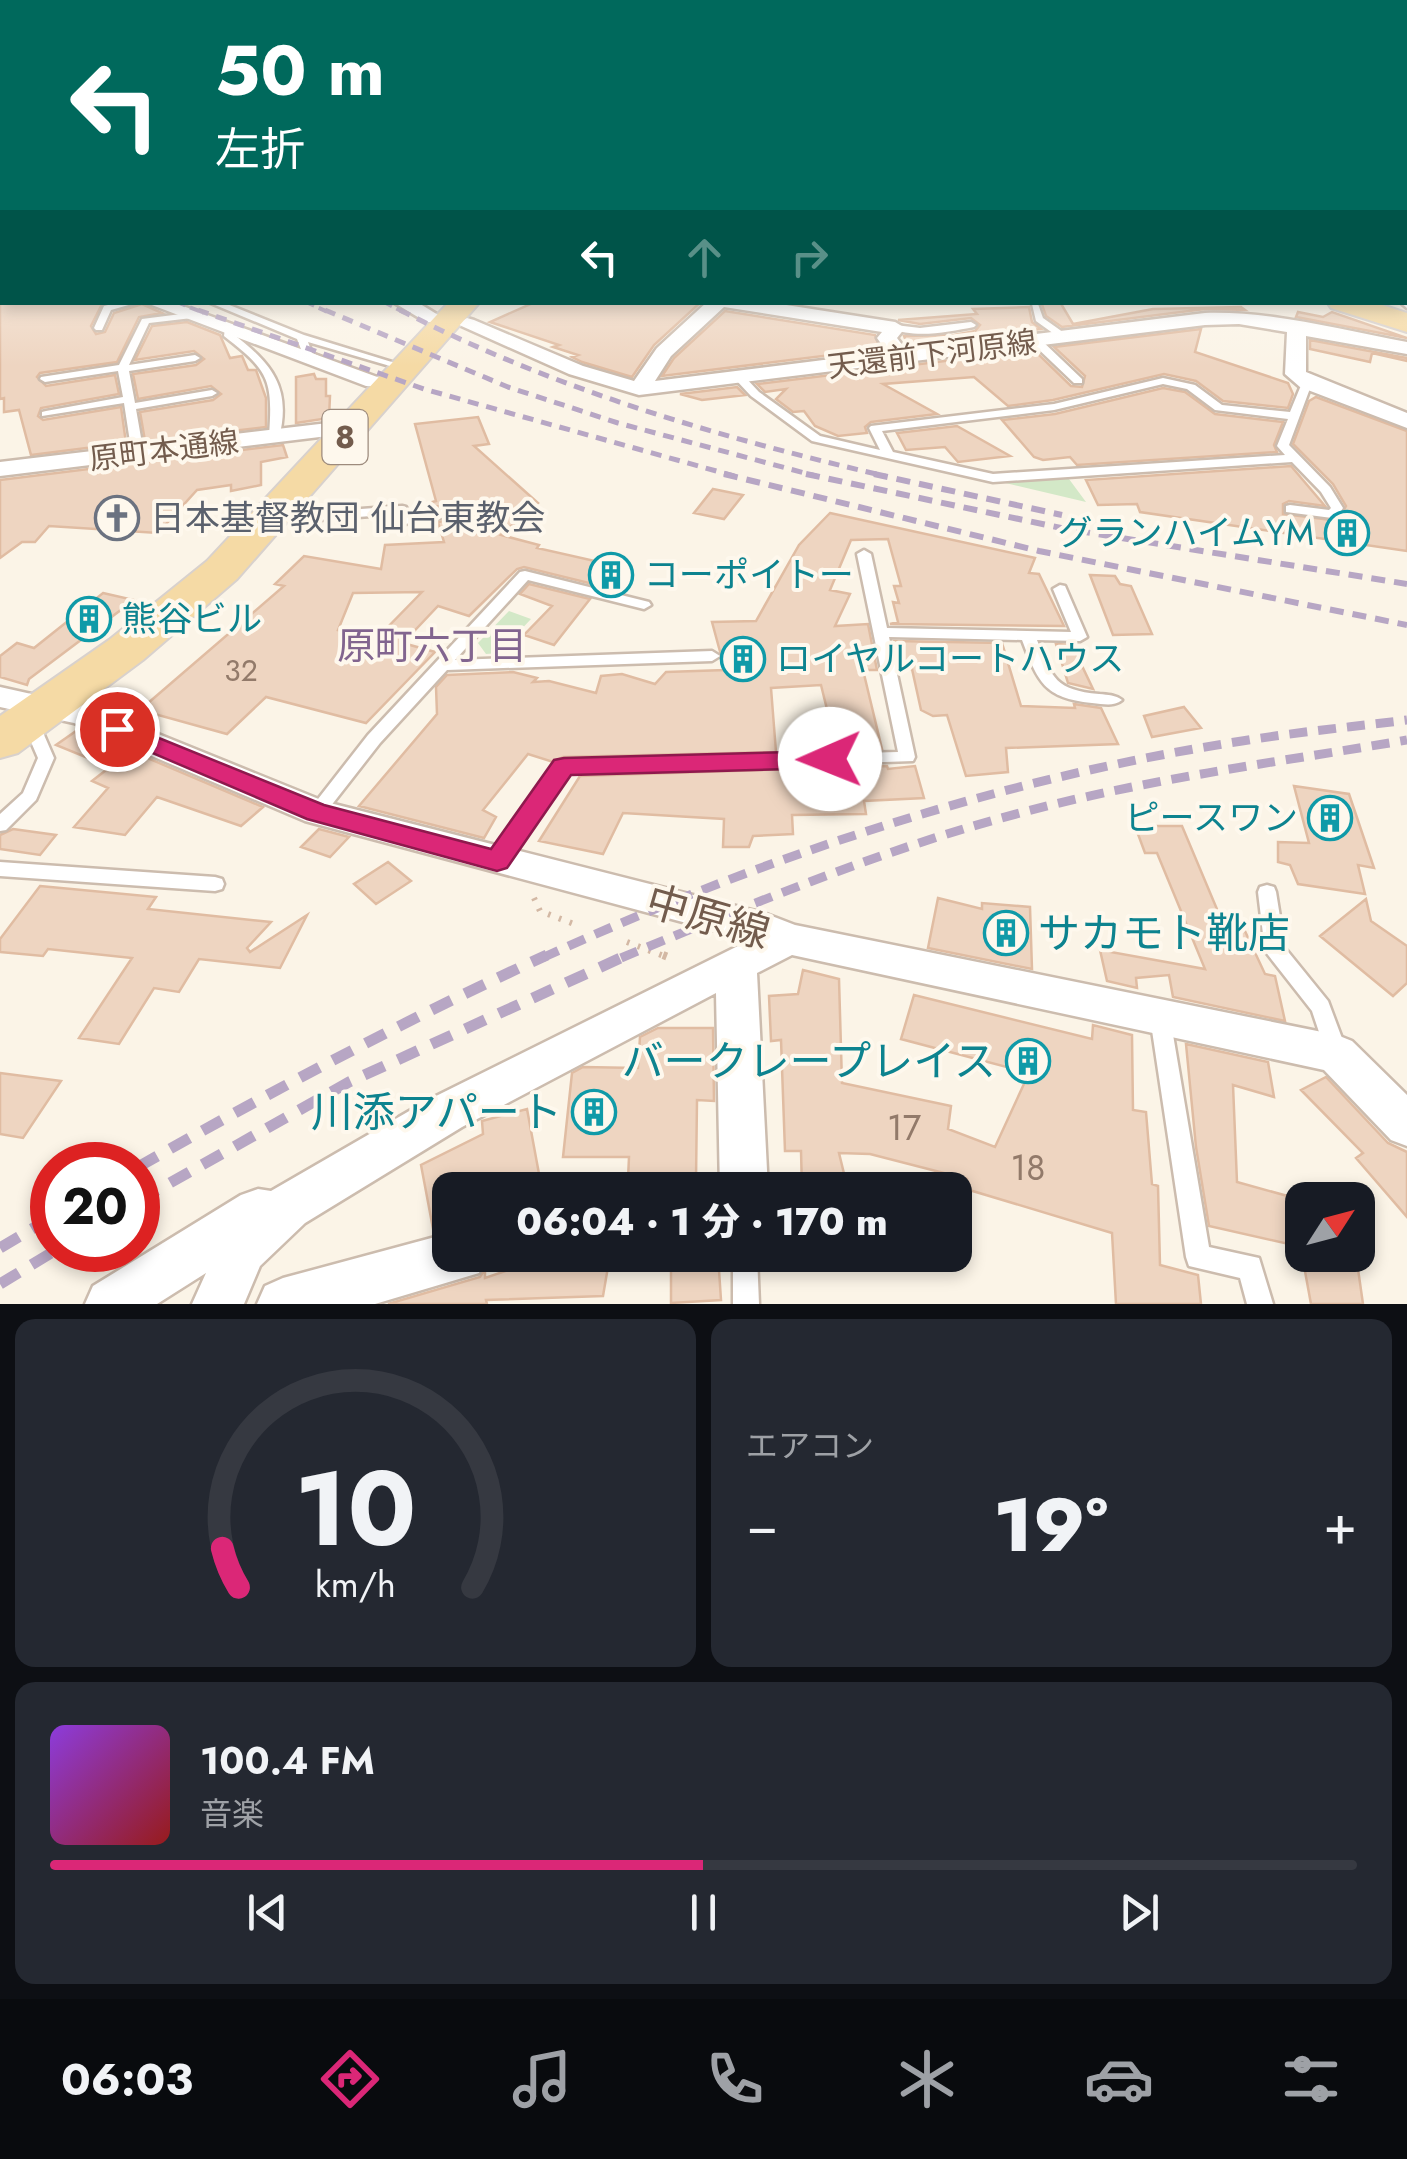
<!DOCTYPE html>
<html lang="ja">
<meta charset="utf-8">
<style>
:root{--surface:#171b24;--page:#242831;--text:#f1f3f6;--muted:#9ea1a6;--line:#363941;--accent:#db2777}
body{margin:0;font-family:Jost,"Noto Sans JP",sans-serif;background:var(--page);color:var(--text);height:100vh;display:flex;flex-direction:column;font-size:38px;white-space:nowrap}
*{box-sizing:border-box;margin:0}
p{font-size:32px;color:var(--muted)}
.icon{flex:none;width:55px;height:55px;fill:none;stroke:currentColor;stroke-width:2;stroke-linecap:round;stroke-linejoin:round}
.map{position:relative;height:1304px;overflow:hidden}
.side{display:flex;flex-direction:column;gap:15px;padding:15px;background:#0d0f14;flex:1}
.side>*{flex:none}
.hud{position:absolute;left:0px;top:0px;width:1408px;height:305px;box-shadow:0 5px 15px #0003;background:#00695c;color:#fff;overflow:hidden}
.needle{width:65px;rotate:54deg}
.controls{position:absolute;left:1285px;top:1182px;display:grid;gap:20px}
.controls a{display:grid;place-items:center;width:90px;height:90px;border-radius:20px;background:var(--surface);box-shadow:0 5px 15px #0003;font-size:50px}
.speed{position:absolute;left:30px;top:1142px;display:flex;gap:20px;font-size:50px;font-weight:700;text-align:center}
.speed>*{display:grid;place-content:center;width:130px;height:130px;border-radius:50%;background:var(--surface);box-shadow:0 5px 15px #0003;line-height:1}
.speed .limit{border:15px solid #d22;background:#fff;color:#111}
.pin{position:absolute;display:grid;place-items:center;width:85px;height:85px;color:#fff;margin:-42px;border:5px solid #fff;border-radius:50%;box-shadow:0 2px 10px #0007}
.me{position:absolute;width:110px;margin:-55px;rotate:269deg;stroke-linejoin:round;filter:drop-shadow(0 0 8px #0008)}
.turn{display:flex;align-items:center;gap:35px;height:210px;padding:0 50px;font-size:45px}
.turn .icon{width:130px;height:130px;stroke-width:2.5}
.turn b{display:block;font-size:70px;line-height:85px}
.lanes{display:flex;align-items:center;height:95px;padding:0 50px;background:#0003;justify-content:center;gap:50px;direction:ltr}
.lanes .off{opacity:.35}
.big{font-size:75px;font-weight:800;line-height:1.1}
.side .tile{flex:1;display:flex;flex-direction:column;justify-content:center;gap:15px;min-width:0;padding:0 35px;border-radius:20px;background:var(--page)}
.side .dial{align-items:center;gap:0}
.dial svg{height:260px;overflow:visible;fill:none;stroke:var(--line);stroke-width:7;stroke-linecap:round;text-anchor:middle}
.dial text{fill:var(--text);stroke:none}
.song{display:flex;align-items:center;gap:30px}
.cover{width:120px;height:120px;border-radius:15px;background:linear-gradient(135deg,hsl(270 70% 55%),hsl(0 70% 35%))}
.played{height:10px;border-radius:5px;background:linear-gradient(90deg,var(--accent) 50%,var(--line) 50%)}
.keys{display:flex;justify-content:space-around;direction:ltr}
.heat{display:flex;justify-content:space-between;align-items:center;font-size:55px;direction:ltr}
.side .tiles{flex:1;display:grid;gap:15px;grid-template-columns:1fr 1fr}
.tile:last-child{grid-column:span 2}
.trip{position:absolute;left:432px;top:1172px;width:540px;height:100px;border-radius:20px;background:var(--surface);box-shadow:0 5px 15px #0003;font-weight:800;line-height:100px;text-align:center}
.menu{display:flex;height:160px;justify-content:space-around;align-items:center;background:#090b0e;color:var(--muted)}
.menu .icon{width:70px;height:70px}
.menu .active{color:var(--accent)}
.menu b{font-size:45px;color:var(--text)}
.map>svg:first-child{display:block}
.green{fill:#d3e8c7}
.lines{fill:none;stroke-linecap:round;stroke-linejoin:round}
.river{fill:#bddce3;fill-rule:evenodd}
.building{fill:#eed5c1;stroke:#e0bca2;stroke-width:2.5;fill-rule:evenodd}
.lane-casing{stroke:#ccbcae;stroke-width:5}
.street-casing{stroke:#ccbcae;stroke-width:5}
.primary-casing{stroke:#d8d1cd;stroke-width:4}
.path-far1{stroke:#d3b8a4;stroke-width:6;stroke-dasharray:2.5 9;stroke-linecap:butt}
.path{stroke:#d3b8a4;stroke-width:8;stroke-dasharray:4 11;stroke-linecap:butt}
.lane{fill:#fff;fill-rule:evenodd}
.street{fill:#fff;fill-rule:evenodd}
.primary{fill:#f5daa5;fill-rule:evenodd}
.rail-far4{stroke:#b7a6c4;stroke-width:4;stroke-dasharray:9 5;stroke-linecap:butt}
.rail-far3{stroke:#b7a6c4;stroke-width:5;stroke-dasharray:11 8;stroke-linecap:butt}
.rail-far2{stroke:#b7a6c4;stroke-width:6;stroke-dasharray:14 9;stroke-linecap:butt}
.rail-far1{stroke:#b7a6c4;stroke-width:9;stroke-dasharray:18 11;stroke-linecap:butt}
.rail{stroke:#b7a6c4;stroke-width:11;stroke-dasharray:22 15;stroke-linecap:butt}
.route{fill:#db2777;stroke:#8e194d;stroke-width:2.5}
.labels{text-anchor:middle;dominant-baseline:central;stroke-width:8;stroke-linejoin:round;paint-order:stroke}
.far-street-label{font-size:30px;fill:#735c4d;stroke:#fef8ed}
.number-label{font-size:30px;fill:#927a6a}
.shield{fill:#fef8ed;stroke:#9d8b7d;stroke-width:2.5}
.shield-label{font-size:32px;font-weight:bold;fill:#735c4d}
.worship-label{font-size:35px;fill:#5b616d;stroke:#fef8ed;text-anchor:start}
.culture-label{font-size:35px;fill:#0d838f;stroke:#fef8ed;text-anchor:start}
.near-number-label{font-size:35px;fill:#927a6a}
.neighbourhood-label{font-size:38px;fill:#82658f;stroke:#fef8ed}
.near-street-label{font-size:42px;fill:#735c4d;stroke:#fef8ed}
.near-culture-label{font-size:42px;fill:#0d838f;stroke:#fef8ed;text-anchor:end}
</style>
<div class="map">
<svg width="1407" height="1304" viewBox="0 0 1407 1304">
<rect width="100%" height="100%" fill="#fbf4e7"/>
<path class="green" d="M1069,479L1086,502L993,480Z
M509,611L531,619L499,653L486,654L478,643Z"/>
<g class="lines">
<path class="river" d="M1405,226L1407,227V245L1405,244Z"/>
</g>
<path class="building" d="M0,302H103L91,326L96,334L105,332L114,313L142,304L162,313L139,317L117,362L40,373L37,377L46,386L115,375L119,394L41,408L38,416L43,420L121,407L126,443L31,455L19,410L4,412V398L0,399Z
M535,302H701L654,345L632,377L582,362L572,357L578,355L553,347L559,345L490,322Z
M1041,302H1060L1073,324L1153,309L1241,307L1245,310L1205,309L1062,327L1046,316Z
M1029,307L1032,322L1041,329L908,346L904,336L954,335L975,331L980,325L971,318L920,324L898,320L977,314L973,309Z
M725,311L875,335L880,349L662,376L674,358Z
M1298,312L1323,317L1332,312L1407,338L1296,317Z
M187,322L220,335L230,358L242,356L248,370H256L266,398V427L145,441L140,412L213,400L221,394L211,386L138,399L133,374L196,365L204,359L194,351L135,360L152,326Z
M1201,329L1195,352L1288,383L1293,394L1288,408L1223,401L1196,381L1164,374L1053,400L1008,406L974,377L883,384L937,414L871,422L865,427L867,433L838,436L815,426L804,411L793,412L776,399L786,389L765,392L757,384L1034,350L1071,386L1082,387L1085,376L1054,347Z
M1310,340L1407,358V361L1372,353L1370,362L1310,349Z
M314,374L316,379H326V396H330L329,418L296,423V377Z
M737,387L745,395L702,400L680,394Z
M1163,388L1185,392L1215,414L1283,422L1274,445L1277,452L1077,465L1070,457L1043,460L1034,457L1002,420L1055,414Z
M1316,397L1407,431V551L1140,512L1137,504L1098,505L1086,480L1291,466L1325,506L1289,501L1283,504V514L1338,521L1346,506L1333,484L1293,444L1309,401Z
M478,417L489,444L474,446L538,503L501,535L539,545L537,548L617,566L601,586L524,567L517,569L469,616L438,606L403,643L435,652L366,723L266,697L227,734L140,710L284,586L275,584L304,556L381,569L385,545L444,542L438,522L463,518L472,509L461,502L434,507L432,502L436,501L415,424ZM422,592L376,639L338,630L353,593Z
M957,426L1010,456L958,462L945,447L906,450L897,433Z
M283,445L287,457L261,462V485L231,491V485L197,490L158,533L49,526L35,542H22L0,558V480Z
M713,489L743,495L724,519L694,513Z
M830,513L1035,558L1029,573L1039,574L1064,626L890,624L898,622L893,602L899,603L894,586H901L888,539L851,540L830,590L850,594L835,626L868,624L877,670H863L882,749L837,750L821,685L771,688L776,752L563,757L553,762L528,754L483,810L496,817L484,838L359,806L437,714L436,687L447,675L513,672L537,678L533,682L549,681L596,693L601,676L622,674L655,684L666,672L725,670L712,622L756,621L799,545Z
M1090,575L1115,576L1120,584L1131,586L1152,634L1113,635Z
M529,584L590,599L554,645L524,635L552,606L520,594Z
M103,593L134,600L29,679L27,685L0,677V656L17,643L34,648Z
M894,641L1002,643L1021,706L1075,708L1074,704L1101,708L1118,744L1006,748L1008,772L966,776L947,715L933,716L921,710L912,669H900Z
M1056,644L1072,645L1093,689L1068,683Z
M1184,707L1201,728L1152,737L1144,716Z
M79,729L263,807L241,826L157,797L125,835L74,827L108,788L92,781L110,767L56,745Z
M887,766L888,769L915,766L924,798L864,801L866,814L792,815L793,834L753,836L749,847H723L724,819L623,813L603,854L539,841L580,776Z
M1294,786L1349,794L1374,868L1358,865L1365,894L1298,884L1290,865L1278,862V842L1309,843Z
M1135,826H1182L1219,914H1237L1265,974L1275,976L1285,1021L1173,997L1169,975L1136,978L1137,988L1107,981L1100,950L1205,969L1157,853H1145Z
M13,829L56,835L40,855L0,849V835Z
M319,829L349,837L330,857L301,847Z
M388,862L411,881L376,904L354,884Z
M40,886L156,897L148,909L271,922L247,948L250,952L307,915L280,968L199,959L179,992L154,988L119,1044L79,1038L132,958L48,949L43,956L0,952V939Z
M938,898L982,909V903L1030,907L1032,969L928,948Z
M1366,899L1371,921L1407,946V983L1393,996L1320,936Z
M803,970L839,979L842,1083L951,1106L948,1129L995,1147L1029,1073L901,1039L914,995L1092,1039L1093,1025L1132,1035L1133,1110L1146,1112L1152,1184L1158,1186L1160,1265L1198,1275L1201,1304H1116L1112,1233L966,1189L967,1179L870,1154L839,1153L848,1190H802L801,1151H785L781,1040L771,1041L769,996L798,994Z
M658,1028H713L714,1101L697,1100L696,1180L628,1179L629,1157H563L572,1073L583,1067L638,1068L640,1037Z
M1186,1044L1268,1062L1274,1097L1233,1085L1237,1182L1302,1200V1247L1209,1226L1196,1147Z
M0,1073L61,1081L23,1138L0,1134Z
M1326,1077L1388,1143L1407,1152V1217L1356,1158L1363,1153L1301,1090Z
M527,1109L542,1190H450V1230L434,1234L421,1165L483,1134L482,1121Z
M553,1255H610L603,1296L486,1300L487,1304H388L480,1277L485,1269V1278Z
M671,1255H718L721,1300L671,1303Z
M1302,1255H1356L1363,1304H1311Z"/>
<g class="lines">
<defs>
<path id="lane" d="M0,211H2V216H0Z
M0,292H2V298H0Z
M1405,299L1407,300V308L1400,302H1405Z
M120,302H139L111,310L102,330H96L94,328L104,306Z
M208,302H222L304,335L395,363L390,366L308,342L312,353L325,359L320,362L304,357L297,339Z
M1032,304H1038L1043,318L1067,335V339H1061L1036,321Z
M189,313L194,316L192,318L149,323L129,365L195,355L200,358L195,361L129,371L135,403L212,390L217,393L212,396L136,409L144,455L142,457L138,459L132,455L124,403L42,416V412L46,411L123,397L118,371L45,382L40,379L41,377L119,365L142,319Z
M971,322L976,325L974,327C948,332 915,339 890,328L895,325L920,328Z
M225,328H231L232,333C271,363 292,387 279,438L275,439L269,436C273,379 269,371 224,336Z
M1032,339H1040L1082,379V383H1074L1032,343Z
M736,376H744L759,392L820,436L880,450L869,428L871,426L1054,404L1163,378L1195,385L1222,405L1290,412L1302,383L1307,380L1312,383L1289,445L1330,487L1343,508L1337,517L1332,518L1286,512V506L1290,505L1329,510L1331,508L1321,492L1292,462L993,482L812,441L751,396L736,380ZM1163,384L1187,389L1215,410L1288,419L1277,446L1285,455L993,474L893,452L882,431L1054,410Z
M402,506L406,507L410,515L462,506L468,510L462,514L405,524L400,523L397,514L293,522L287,518L293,514Z
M864,550L871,554L887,628L1071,632L1053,589L1060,585L1065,586L1087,637L1080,641L1037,640C1052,679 1056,690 1099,694C1109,695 1115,695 1122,700C1113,707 1104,704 1092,703C1044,698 1038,682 1022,640L889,637L915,757L913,761L568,773L504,866L497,868L490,866L488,861L490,856L557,763L563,761L898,752L857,554Z
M525,571L649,602L651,605L644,609L528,580L455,660L712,651L720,656L712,661L447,670L380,743L323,816H311L308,812L311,808L368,735L520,572Z
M30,716L38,721L54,758L36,800L6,830L0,831V814L23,793L38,758L22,721Z
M0,862L215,877L222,879L224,884L222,889L215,891L0,876Z
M1267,885L1274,887L1276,892L1285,948L1328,1001L1346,1049L1343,1056L1335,1058L1327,1056L1312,1011L1265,951L1258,892L1260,887Z
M1160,1008L1167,1011L1170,1017L1209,1247L1259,1258L1273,1304H1247L1240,1278L1189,1266L1186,1257L1150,1017L1153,1011Z
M733,1255H757L759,1304H733Z"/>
<path id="street" d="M1405,190H1407V200H1405Z
M0,226L2,227V237L0,236Z
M144,302H172L380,378L384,382L380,386H366Z
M393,302H417L443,318L440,322H426Z
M707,302H767L895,322L905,328L897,338L906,350L1205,313C1273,311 1340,330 1407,342V354L1306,336V372L1407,413V428L1300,387L1285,374L1287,332L1239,324L1205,325L639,395L569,374L457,324L467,318L474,320L583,366L634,381L657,348ZM724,307L882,332L877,338L887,352L655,381L671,356Z
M328,423L339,430L336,435L0,476V462Z
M0,687L94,708L326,802L764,913L795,925L1337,1035L1352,1041L1407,1095V1146L1391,1140L1324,1070L792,955L757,973L768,1190H720L716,993L462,1127L305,1223L260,1266L244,1304H192L206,1273L157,1304H85L93,1286L241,1195L258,1189L271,1191L430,1099L750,940L305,821L74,723L0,707Z
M450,1233V1255H486L479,1273L375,1304H257L265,1286L283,1278Z"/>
<path id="primary" d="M449,302H480L237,579L143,660L18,753L0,758V716L109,640L207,561Z
M1327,302H1373L1407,313V332L1331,308Z"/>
</defs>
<use href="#lane" class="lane-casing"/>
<use href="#street" class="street-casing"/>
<use href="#primary" class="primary-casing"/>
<path class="path-far1" d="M534,898L540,911L574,924
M627,942L669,958"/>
<path class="path" d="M663,955L676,960"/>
<use href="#lane" class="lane"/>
<use href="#street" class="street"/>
<use href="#primary" class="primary"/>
<path class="rail-far4" d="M177,302L204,313
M306,302L330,313
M384,302L405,313"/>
<path class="rail-far3" d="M198,310L424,389L734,476
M325,310L508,387L618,423L816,476
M400,310C554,389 717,437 885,476"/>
<path class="rail-far2" d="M724,474L1039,551L1407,625
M806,474L1066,529L1407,584
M874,474L1062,515"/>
<path class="rail-far1" d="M542,958C763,857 1002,778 1242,741C1297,732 1352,727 1407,720
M621,958C749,905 886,848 1020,813C1147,779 1278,762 1407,740"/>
<path class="rail" d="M138,1167C272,1091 407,1019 547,955
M138,1201L349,1082L627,955
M0,1248L52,1217
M0,1284L56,1250"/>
</g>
<linearGradient id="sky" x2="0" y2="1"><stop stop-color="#97c4e6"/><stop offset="0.5" stop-color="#fdfaf4"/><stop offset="1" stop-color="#fdfaf4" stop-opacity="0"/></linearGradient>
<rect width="1407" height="366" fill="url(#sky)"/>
<path class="route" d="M117,721L324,805L491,849L554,760L564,758L830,751L843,759L830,768L571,775L507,868L497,871L307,819L108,734L104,729Z"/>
<defs>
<symbol id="church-ring" viewBox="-11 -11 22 22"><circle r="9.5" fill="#fef8ed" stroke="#6b7280" stroke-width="1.5"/><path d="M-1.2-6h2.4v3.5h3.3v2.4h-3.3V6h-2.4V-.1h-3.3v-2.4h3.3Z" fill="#6b7280"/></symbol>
<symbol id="building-ring" viewBox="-11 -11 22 22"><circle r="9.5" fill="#fef8ed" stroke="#0f9aa8" stroke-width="1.5"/><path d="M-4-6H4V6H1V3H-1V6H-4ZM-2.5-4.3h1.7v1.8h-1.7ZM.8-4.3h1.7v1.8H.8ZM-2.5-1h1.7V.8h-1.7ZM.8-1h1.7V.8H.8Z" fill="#0f9aa8"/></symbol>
</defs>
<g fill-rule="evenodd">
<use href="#church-ring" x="92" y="493" width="50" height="50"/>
<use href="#building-ring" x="1322" y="508" width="50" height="50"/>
<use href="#building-ring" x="586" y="550" width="50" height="50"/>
<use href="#building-ring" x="64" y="594" width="50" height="50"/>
<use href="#building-ring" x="718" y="634" width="50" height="50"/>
<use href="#building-ring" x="1305" y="793" width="50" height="50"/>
<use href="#building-ring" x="981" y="908" width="50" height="50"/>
<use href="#building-ring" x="1003" y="1036" width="50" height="50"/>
<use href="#building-ring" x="569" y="1087" width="50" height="50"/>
</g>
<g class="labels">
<g class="far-street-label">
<text transform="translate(932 354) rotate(-7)">天還前下河原線</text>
<text transform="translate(164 450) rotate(-7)">原町本通線</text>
</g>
<g class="number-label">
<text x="241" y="670">32</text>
</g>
<rect class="shield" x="322.5" y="410" width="45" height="54" rx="8"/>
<g class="shield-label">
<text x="345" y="437">8</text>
</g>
<g class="worship-label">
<text x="150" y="518">日本基督教団 仙台東教会</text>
</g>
<g class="culture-label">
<text x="1314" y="533" text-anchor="end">グランハイムYM</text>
<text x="644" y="575">コーポイトー</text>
<text x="122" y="619">熊谷ビル</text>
<text x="776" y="659">ロイヤルコートハウス</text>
<text x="1298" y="818" text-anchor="end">ピースワン</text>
</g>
<g class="near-number-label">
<text x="904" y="1128">17</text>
<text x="1028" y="1168">18</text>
</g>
<g class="neighbourhood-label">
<text x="432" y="645">原町六丁目</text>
</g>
<g class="near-street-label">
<text transform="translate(708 917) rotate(16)">中原線</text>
</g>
<g class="near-culture-label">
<text x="1038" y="933" text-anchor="start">サカモト靴店</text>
<text x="996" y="1061">バークレープレイス</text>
<text x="562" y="1112">川添アパート</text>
</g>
</g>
</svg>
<div class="controls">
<a><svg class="needle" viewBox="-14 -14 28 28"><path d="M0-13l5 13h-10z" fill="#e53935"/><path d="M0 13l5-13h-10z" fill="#9ea1a6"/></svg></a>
</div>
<div class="speed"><div class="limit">20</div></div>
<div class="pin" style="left:117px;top:729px;background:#d93025"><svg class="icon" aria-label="arrive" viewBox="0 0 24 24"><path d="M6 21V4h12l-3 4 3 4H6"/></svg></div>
<svg class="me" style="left:830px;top:759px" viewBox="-20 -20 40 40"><circle r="19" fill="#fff"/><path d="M0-13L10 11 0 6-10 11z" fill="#db2777"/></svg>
<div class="trip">06:04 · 1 分 · 170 m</div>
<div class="hud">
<div class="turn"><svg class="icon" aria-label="left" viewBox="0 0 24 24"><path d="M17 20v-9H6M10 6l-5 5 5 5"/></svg><div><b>50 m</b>左折</div></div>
<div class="lanes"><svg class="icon" aria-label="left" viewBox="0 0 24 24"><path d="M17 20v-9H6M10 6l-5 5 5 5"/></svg><svg class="icon off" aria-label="ahead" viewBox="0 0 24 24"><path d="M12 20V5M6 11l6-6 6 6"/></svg><svg class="icon off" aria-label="right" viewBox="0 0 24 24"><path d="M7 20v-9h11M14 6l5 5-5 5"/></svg></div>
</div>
</div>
<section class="side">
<div class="tiles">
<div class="tile dial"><svg viewBox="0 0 100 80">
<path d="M14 69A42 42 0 1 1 86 69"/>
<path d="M14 69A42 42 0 0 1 9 57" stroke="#db2777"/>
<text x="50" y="56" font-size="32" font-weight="700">10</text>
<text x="50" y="72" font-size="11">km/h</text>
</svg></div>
<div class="tile"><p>エアコン</p>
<div class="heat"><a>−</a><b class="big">19°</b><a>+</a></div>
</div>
<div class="tile">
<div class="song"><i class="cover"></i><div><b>100.4 FM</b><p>音楽</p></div></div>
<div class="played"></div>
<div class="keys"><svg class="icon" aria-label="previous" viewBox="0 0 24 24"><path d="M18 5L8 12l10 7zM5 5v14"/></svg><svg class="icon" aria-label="pause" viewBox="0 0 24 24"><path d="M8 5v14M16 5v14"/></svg><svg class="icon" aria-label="next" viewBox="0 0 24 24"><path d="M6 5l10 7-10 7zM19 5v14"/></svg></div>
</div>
</div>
</section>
<nav class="menu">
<b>06:03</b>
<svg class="icon active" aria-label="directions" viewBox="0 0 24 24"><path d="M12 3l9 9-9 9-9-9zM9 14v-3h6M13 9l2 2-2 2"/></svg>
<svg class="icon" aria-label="music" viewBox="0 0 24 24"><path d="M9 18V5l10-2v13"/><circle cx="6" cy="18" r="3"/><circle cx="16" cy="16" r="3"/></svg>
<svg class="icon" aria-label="phone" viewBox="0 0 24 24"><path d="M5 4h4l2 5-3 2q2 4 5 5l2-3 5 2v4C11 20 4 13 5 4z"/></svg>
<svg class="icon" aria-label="climate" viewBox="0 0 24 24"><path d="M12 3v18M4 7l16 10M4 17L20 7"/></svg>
<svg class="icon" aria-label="car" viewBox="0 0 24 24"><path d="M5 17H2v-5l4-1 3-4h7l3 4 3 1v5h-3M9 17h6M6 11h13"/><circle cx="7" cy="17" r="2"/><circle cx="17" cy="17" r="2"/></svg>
<svg class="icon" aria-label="filters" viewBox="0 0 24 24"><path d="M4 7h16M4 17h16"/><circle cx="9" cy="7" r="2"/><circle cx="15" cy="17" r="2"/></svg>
</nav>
